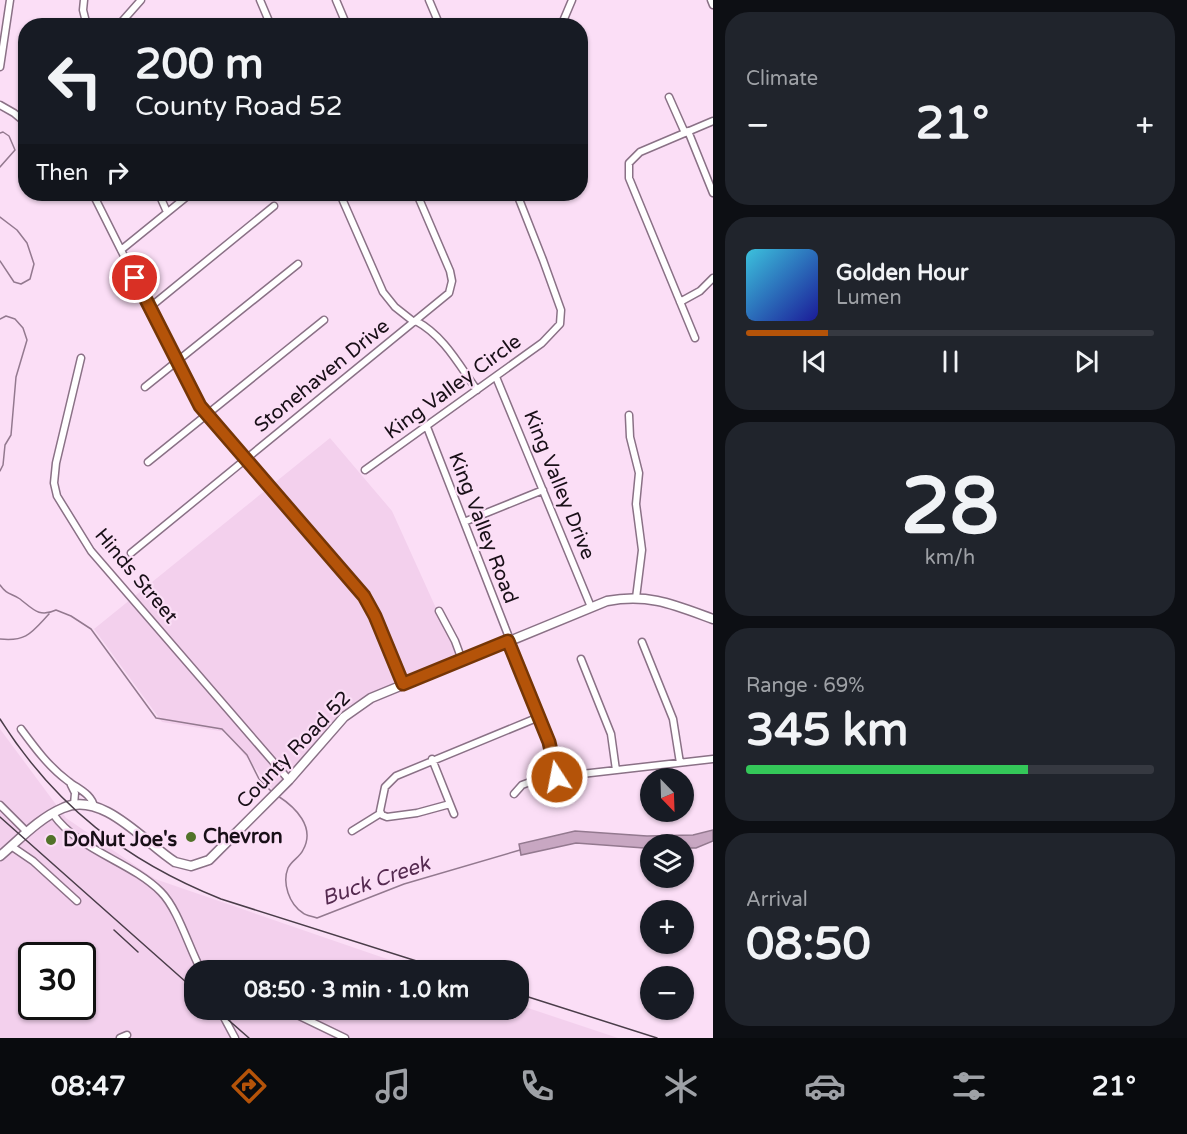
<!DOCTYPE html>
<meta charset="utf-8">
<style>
:root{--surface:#171b24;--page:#20242c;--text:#f1f3f6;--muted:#9ea1a6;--line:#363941;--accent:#b45309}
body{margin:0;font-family:"Varela Round",sans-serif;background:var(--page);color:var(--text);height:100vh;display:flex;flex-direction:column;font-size:22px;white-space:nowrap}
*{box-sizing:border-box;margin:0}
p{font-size:20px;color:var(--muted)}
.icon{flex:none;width:33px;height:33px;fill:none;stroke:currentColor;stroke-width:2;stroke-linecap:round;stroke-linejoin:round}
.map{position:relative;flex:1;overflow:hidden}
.drawer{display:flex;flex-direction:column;gap:12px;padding:12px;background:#0d0f14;width:474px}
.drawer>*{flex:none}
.guide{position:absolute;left:18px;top:18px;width:570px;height:183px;border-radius:24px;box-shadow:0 2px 4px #0004;background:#171b24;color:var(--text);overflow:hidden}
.needle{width:39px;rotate:157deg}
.controls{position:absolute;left:640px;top:768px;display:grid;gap:12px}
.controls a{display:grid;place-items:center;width:54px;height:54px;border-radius:50%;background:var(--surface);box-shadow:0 2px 4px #0004;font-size:30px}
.speed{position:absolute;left:18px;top:942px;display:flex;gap:12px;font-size:30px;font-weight:700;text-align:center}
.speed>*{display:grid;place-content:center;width:78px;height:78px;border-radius:50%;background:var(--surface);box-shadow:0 2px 4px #0004;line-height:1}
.speed .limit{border:3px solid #111;border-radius:9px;background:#fff;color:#111}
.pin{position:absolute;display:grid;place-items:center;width:51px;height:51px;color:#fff;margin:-26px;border:3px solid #fff;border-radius:50%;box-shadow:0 2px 6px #0007}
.me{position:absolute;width:66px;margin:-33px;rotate:349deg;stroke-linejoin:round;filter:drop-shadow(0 0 4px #0008)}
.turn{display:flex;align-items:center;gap:21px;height:126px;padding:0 18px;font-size:27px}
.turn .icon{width:78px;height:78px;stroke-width:2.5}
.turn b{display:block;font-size:42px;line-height:51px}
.then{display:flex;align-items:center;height:57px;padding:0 18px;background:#0003;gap:12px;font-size:22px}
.big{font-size:45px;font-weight:800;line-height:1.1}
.drawer .card{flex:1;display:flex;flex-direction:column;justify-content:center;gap:9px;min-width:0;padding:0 21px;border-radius:24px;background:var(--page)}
.drawer .dial{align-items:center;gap:0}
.dial b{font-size:78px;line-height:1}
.song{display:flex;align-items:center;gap:18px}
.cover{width:72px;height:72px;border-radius:9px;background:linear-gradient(135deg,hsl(190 70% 55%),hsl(240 70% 35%))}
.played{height:6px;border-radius:3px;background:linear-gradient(90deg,var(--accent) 20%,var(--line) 20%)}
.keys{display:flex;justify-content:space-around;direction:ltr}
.heat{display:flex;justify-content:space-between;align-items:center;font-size:33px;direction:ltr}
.charge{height:9px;border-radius:4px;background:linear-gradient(90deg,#34c759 69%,var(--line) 0)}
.trip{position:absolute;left:184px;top:960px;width:345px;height:60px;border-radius:24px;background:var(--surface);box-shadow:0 2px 4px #0004;font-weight:800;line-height:60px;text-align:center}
.menu{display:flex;height:96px;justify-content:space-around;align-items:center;background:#090b0e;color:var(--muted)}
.menu .icon{width:42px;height:42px}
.menu .current{color:var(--accent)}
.menu b{font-size:27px;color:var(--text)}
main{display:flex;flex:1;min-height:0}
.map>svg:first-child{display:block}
.built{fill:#f3d0ed;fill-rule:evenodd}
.water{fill:#c8a7c2;stroke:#93798f;stroke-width:1.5}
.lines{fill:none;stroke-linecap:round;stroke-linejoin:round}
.stream{stroke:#93798f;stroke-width:1.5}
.street-casing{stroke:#8a7186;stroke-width:9}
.secondary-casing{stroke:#8a7186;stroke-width:11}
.street{stroke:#fff;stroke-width:6}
.secondary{stroke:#fff;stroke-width:8}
.rail{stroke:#4a3d49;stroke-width:1.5}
.route-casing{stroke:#753606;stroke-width:15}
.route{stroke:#b45309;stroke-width:10}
.poi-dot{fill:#517229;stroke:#fbdef6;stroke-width:2}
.labels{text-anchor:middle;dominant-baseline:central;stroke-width:4.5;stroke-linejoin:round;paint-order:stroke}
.street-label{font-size:20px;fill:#180f17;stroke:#fbdef6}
.poi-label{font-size:20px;font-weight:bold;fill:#180f17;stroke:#fbdef6;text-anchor:start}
.water-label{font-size:21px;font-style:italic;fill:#552a50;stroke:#fbdef6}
</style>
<main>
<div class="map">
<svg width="713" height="1038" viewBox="0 0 713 1038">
<rect width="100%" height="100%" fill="#fbdef6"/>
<path class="built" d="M330,438L392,511L459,659L348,706L273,790L226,732L162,722L94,629Z
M0,729L66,818L155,879L419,970H195V1010H519V1005L618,1038H0ZM32,956H82V1006H32Z"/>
<path class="water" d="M713,830V841L696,848H684V844H651V848H644L576,843L521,855L519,844L575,831L647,836L693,835Z"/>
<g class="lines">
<path class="stream" d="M0,133L3,132L9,136L15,150L0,167
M0,217L17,230L27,243L34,264L30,279L21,284L14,282L0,261
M0,319L6,316L15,319L23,328L27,340L16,377L11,435L5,445L3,465L0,471
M0,585C7,595 11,593 20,599C33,609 39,618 56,610L71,616L91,629L156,718L222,729L247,755L259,779L272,792
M0,639C27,642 32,632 49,614
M278,796C295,807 316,827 303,850C300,857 292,860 288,868C282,883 289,904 303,913C306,916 313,916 317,918L404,884L520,850"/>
<defs>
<path id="street" d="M84,0L83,10L87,26
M260,0L271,26
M336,0L347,26
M429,0L440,26
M711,0L713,5
M118,26L141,0
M561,26L572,0
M0,67L10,0
M669,97L685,133
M0,105L14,113L26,123
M688,131L713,193
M93,194L191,390L200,406L364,596L375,617L403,684
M159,194L167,212
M340,194L383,292L395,307L414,322
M121,250L190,194
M680,302L700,291L713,278
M149,308L274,206
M416,321C444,336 459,365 477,390
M695,338L629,178V163L640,152L713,121
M81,358L56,463L54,483L57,496L91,551L289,780
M496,377L591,607
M145,387L298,264
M629,415L630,437L639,473L636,504L642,550L636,598
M427,427L510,640
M148,462L324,320
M365,470L542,343L560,324L561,310L543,260L517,194
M464,522L543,490
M131,553L449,293L452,281L450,271L417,194
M439,611L455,641L462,660
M508,641L549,742L557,777
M642,642L673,719L680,763
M581,659L611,734L616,770
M21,729C35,748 49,767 68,781C78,789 92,794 94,807
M432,759L454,814
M71,785L75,793L74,805
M514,794L522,785L538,779L713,759
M450,804L417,813L387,817L382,815L380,811L385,787L396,776L539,717
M0,805L27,832
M53,814C79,851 130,861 161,892C178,909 189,948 201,970
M352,831L381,813
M11,846L33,861L77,901
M220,1010L235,1038
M287,1010L345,1038
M120,1038L127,1035"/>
<path id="secondary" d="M0,856C19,840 39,818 63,808C102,790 145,843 175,862L191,866L209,860L289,780L344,717L371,698L607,601C649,593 675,605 713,619"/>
</defs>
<use href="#street" class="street-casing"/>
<use href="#secondary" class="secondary-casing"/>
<use href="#street" class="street"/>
<use href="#secondary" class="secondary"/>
<path class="rail" d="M0,719C55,806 126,861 221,899L445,970
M0,817L195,990
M114,930L138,952
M519,994L657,1038
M217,1010L249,1038"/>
</g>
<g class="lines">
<defs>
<path id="route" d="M135,278L200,406L364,596L375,616L403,684L508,641L549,742L557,777"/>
</defs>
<use href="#route" class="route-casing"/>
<use href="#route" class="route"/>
</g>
<g class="poi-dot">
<circle cx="191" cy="837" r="6"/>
<circle cx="51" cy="840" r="6"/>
</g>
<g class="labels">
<g class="street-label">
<text transform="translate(322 376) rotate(-39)">Stonehaven Drive</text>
<text transform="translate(453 387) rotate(-36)">King Valley Circle</text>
<text transform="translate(559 485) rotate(68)">King Valley Drive</text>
<text transform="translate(483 528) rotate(69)">King Valley Road</text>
<text transform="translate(136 576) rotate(50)">Hinds Street</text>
<text transform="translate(294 750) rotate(-46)">County Road 52</text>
</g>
<g class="poi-label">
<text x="203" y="837">Chevron</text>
<text x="63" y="840">DoNut Joe's</text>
</g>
<g class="water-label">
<text transform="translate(376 881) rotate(-19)">Buck Creek</text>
</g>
</g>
</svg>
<div class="controls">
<a><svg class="needle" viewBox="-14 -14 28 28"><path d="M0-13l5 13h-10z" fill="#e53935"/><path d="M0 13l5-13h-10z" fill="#9ea1a6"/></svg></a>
<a><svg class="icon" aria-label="layers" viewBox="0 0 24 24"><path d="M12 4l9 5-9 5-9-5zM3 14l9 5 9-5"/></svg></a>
<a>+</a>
<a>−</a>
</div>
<div class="speed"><div class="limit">30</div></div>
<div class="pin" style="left:135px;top:278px;background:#d93025"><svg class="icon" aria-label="arrive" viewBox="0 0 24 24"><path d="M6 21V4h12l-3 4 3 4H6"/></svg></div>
<svg class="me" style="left:557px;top:777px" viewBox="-20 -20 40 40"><circle r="17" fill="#b45309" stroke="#fff" stroke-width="3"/><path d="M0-11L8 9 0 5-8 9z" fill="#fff"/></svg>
<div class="trip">08:50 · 3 min · 1.0 km</div>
<div class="guide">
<div class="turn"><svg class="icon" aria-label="left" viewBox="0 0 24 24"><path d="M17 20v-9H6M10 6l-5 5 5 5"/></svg><div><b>200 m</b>County Road 52</div></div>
<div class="then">Then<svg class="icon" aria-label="right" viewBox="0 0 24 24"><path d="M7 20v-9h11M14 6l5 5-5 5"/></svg></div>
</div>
</div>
<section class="drawer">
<div class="card"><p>Climate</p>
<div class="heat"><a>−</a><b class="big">21°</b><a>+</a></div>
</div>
<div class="card">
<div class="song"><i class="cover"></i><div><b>Golden Hour</b><p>Lumen</p></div></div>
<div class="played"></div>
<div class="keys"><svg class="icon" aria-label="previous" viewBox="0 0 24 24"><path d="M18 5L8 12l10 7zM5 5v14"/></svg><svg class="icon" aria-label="pause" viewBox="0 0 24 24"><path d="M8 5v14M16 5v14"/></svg><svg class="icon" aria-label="next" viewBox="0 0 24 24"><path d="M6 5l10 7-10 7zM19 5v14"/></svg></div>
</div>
<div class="card dial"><b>28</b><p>km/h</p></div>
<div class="card"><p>Range · 69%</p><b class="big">345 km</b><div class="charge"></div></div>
<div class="card"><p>Arrival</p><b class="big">08:50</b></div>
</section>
</main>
<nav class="menu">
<b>08:47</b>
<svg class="icon current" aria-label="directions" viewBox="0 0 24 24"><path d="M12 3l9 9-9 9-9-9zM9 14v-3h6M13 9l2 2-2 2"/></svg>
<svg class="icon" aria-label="music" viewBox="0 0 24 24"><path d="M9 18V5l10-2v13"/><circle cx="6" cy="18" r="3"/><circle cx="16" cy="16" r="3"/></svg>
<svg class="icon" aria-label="phone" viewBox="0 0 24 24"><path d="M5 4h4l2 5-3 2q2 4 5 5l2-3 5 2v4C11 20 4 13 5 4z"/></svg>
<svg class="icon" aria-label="climate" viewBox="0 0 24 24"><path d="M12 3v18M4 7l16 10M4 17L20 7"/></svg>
<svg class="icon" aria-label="car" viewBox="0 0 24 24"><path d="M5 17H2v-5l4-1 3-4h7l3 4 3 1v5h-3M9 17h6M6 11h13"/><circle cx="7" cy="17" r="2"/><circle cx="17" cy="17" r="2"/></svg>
<svg class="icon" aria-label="filters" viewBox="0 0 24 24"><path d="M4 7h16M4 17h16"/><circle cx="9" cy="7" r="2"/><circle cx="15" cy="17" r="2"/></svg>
<b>21°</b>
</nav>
